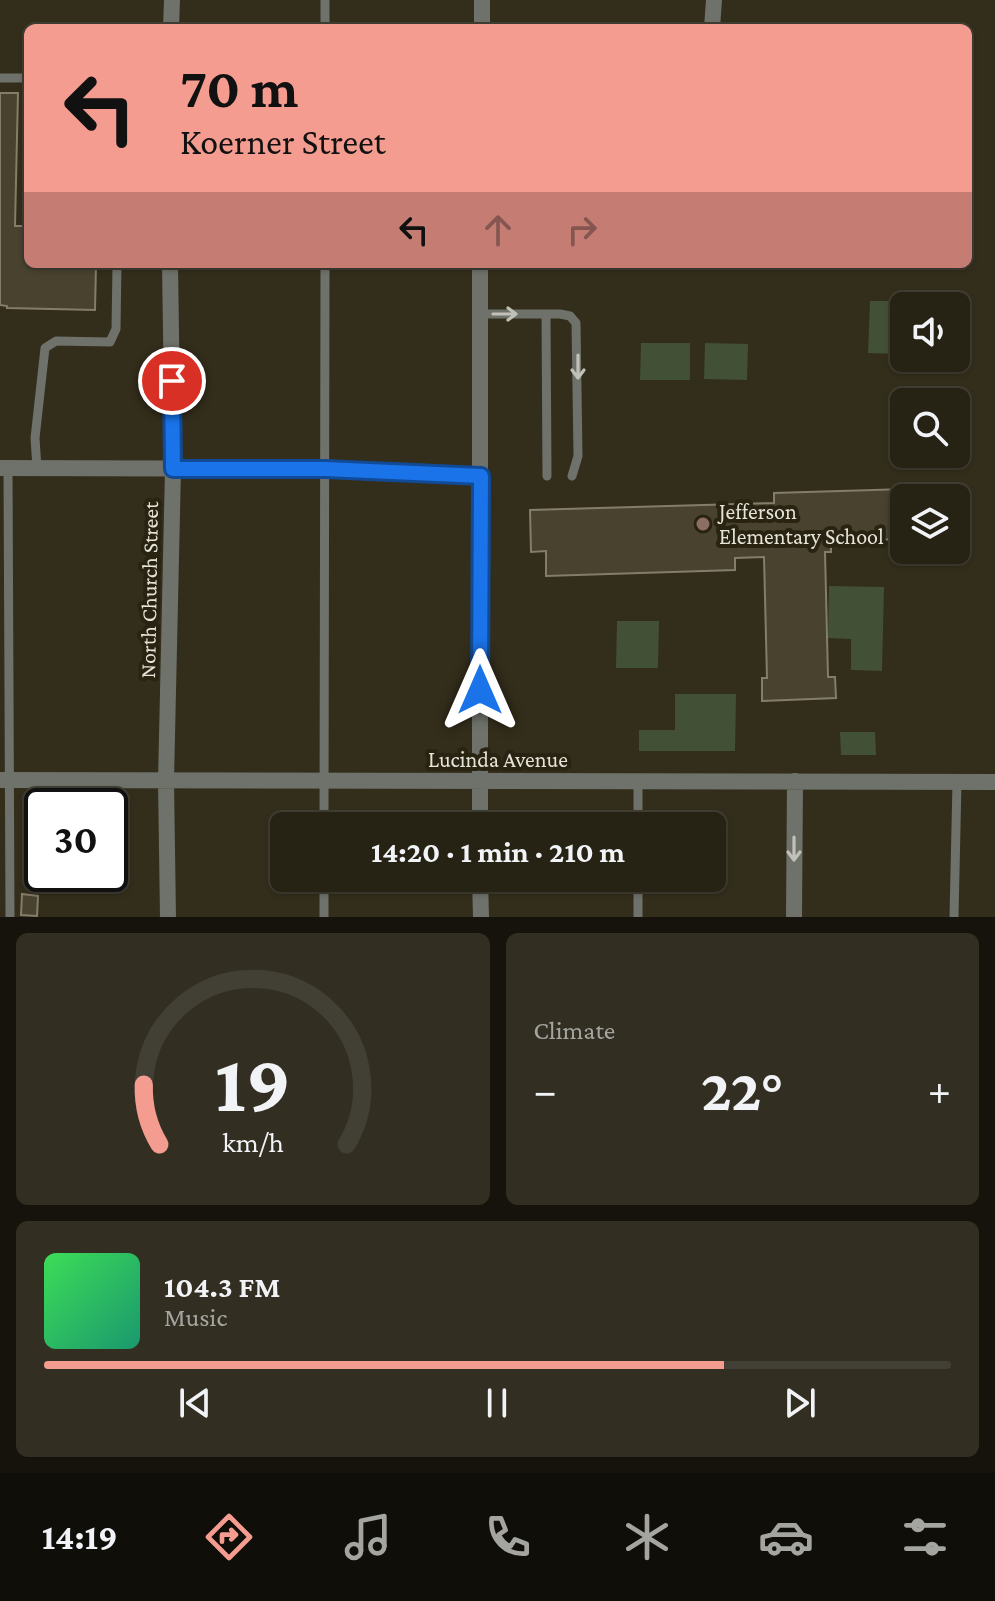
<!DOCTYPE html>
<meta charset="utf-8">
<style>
:root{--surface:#262214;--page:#322f22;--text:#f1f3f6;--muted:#a4a4a0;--line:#423f34;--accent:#f59c90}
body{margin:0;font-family:"Crimson Pro",serif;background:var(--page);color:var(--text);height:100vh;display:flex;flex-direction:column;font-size:30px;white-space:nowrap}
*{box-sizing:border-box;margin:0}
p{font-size:26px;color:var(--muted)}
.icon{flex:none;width:44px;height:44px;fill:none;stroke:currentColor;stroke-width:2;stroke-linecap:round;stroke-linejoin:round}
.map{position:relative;height:917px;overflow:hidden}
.sheet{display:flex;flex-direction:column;gap:16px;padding:16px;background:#15130b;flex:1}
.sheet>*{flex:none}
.banner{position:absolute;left:24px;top:24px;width:948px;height:244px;border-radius:12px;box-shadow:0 2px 6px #0004,0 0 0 2px var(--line);background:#f59c90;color:#111;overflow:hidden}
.controls{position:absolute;left:890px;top:292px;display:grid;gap:16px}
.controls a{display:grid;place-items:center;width:80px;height:80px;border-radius:12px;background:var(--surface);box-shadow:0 2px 6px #0004,0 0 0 2px var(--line);font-size:40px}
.speed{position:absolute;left:24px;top:788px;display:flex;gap:16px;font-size:40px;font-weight:700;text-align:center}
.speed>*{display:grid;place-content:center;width:104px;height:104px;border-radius:50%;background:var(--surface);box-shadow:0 2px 6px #0004,0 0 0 2px var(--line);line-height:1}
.speed .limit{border:4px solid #111;border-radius:12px;background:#fff;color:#111}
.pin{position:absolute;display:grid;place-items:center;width:68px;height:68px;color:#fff;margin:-34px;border:4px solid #fff;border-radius:50%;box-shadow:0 2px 8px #0007}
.me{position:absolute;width:88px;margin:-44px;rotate:0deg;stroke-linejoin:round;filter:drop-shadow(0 0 6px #0008)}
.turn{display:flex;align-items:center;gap:28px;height:168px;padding:0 24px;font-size:36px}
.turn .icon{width:104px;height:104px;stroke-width:2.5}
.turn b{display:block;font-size:56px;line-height:68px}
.lanes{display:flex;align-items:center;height:76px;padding:0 24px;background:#0003;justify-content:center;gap:40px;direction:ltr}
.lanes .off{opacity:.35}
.big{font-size:60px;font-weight:700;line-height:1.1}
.sheet .tile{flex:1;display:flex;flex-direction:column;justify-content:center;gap:12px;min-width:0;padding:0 28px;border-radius:12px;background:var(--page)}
.sheet .dial{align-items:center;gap:0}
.dial svg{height:208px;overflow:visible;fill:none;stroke:var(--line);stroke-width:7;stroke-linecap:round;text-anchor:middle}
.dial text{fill:var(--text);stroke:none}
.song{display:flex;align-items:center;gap:24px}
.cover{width:96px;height:96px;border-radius:12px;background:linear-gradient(135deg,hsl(130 70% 55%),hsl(160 70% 35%))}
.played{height:8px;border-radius:4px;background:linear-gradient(90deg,var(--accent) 75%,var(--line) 75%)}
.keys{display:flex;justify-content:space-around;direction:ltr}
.heat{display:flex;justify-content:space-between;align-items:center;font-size:44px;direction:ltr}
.sheet .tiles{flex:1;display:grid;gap:16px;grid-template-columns:1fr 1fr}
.tile:last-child{grid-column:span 2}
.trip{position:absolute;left:270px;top:812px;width:456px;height:80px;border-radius:12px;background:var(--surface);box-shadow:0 2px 6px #0004,0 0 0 2px var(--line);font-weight:700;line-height:80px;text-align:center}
.tabs{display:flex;height:128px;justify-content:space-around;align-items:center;background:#0f0e08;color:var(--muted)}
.tabs .icon{width:56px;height:56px}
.tabs .on{color:var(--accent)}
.tabs b{font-size:36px;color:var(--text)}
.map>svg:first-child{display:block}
.green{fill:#425135}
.building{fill:#48422f;stroke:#847d69;stroke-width:2}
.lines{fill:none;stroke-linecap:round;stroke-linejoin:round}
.lane{stroke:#6e726a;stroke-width:9}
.street{stroke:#6e726a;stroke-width:16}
.oneway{stroke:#c2c1b7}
.route-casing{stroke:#114b97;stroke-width:20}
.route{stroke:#1a73e8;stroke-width:14}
.education-dot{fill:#8d6e63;stroke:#292312;stroke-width:3}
.labels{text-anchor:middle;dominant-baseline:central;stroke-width:8;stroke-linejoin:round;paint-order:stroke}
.poi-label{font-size:22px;fill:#e6e3d8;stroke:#292312;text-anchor:start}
.street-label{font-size:22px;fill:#e6e3d8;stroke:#292312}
</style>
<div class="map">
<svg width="995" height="917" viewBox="0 0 995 917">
<rect width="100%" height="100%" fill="#332d1b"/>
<path class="green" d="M870,301H902L900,354L868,353Z
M641,343H690V380H640Z
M705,343L748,344L747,380L704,379Z
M829,586L884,587L882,671L851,670V639L828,638Z
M617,621H659L658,668H616Z
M675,694H736L735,751H639V730H675Z
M840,732H875L876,755H841Z"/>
<path class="building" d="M0,93H18L15,226H28V264H96L95,310L7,308V306L0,305Z
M906,489L904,539L831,541V552H825L828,677H835L836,698L762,701V678H767L764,557L735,558V570L546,576V551L531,552L530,510L774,503V493Z
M22,894L38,896L37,916L21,915Z"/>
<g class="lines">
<path class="lane" d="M325,28V0
M0,78H28
M480,314H560L570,316L576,323L578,456L572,476
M546,314L547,476
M8,468L10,917
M37,468L35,438L45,348L56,341L110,342L116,329L117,264
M638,781V826
M324,826L325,264
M324,878V917
M638,878V917
M954,917L957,782"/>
<path class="street" d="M171,28L172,0
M482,28V0
M712,28L714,0
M0,468L325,469L481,476
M0,780L995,782
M480,826V264
M480,878L481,917
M168,917L166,781L173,469L170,264
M794,917L795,781"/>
</g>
<defs><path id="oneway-shaft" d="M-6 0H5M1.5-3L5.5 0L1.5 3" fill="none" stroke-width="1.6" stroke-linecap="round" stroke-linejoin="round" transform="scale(2)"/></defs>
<g class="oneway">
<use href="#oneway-shaft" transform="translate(505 314)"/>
<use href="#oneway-shaft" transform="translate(578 367) rotate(90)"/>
<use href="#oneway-shaft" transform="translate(794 849) rotate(90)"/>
</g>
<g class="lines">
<defs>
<path id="route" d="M172,381L173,469H325L481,476L480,690"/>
</defs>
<use href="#route" class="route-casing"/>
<use href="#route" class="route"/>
</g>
<circle class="education-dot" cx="703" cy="524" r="8"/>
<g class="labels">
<g class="poi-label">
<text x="719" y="511">Jefferson<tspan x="719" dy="25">Elementary School</tspan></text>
</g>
<g class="street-label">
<text transform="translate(149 590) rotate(-89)">North Church Street</text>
<text x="498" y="759">Lucinda Avenue</text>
</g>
</g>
</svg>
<div class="controls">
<a><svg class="icon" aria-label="sound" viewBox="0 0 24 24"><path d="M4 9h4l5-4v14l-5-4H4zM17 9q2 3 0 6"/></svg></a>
<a><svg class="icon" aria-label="search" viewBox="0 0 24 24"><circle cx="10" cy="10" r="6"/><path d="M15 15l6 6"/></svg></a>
<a><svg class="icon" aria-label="layers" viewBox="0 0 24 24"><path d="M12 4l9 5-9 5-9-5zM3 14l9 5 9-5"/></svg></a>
</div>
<div class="speed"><div class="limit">30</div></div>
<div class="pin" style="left:172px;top:381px;background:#d93025"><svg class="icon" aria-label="arrive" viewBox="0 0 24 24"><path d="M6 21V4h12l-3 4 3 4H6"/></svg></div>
<svg class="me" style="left:480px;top:690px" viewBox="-20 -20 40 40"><path d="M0-17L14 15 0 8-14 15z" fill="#1a73e8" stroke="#fff" stroke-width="4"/></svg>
<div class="trip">14:20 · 1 min · 210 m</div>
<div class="banner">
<div class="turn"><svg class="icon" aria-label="left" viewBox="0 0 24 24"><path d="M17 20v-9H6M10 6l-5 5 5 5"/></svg><div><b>70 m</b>Koerner Street</div></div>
<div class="lanes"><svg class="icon" aria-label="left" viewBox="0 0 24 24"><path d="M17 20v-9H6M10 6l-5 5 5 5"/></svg><svg class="icon off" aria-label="ahead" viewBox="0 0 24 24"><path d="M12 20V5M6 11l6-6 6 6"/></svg><svg class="icon off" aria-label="right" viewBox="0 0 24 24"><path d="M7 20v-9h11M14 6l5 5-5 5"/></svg></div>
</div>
</div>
<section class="sheet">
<div class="tiles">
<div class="tile dial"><svg viewBox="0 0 100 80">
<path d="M14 69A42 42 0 1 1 86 69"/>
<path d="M14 69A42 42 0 0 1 8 46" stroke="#f59c90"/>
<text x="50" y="56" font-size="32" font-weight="700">19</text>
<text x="50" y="72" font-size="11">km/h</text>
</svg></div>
<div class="tile"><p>Climate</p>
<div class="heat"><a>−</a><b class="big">22°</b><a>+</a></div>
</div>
<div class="tile">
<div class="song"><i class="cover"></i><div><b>104.3 FM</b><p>Music</p></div></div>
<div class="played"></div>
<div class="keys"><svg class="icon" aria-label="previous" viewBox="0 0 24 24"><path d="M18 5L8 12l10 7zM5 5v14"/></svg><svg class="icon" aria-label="pause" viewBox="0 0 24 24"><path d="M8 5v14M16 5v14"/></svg><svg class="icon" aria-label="next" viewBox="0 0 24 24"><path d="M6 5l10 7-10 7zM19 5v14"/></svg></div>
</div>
</div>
</section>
<nav class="tabs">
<b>14:19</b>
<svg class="icon on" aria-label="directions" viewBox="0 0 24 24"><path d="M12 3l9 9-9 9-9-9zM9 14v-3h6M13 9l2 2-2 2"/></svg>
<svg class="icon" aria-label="music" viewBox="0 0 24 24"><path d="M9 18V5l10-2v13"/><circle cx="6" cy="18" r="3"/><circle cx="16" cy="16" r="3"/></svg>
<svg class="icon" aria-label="phone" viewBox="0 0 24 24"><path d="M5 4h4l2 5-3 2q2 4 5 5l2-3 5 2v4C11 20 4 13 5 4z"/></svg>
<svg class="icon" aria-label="climate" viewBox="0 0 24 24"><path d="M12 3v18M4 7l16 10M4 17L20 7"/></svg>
<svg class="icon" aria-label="car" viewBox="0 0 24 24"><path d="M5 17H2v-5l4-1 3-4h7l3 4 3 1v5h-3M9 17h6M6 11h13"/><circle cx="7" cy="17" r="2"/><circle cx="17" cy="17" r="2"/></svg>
<svg class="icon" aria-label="filters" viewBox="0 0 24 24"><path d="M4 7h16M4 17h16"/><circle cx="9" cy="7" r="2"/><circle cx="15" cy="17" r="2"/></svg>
</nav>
